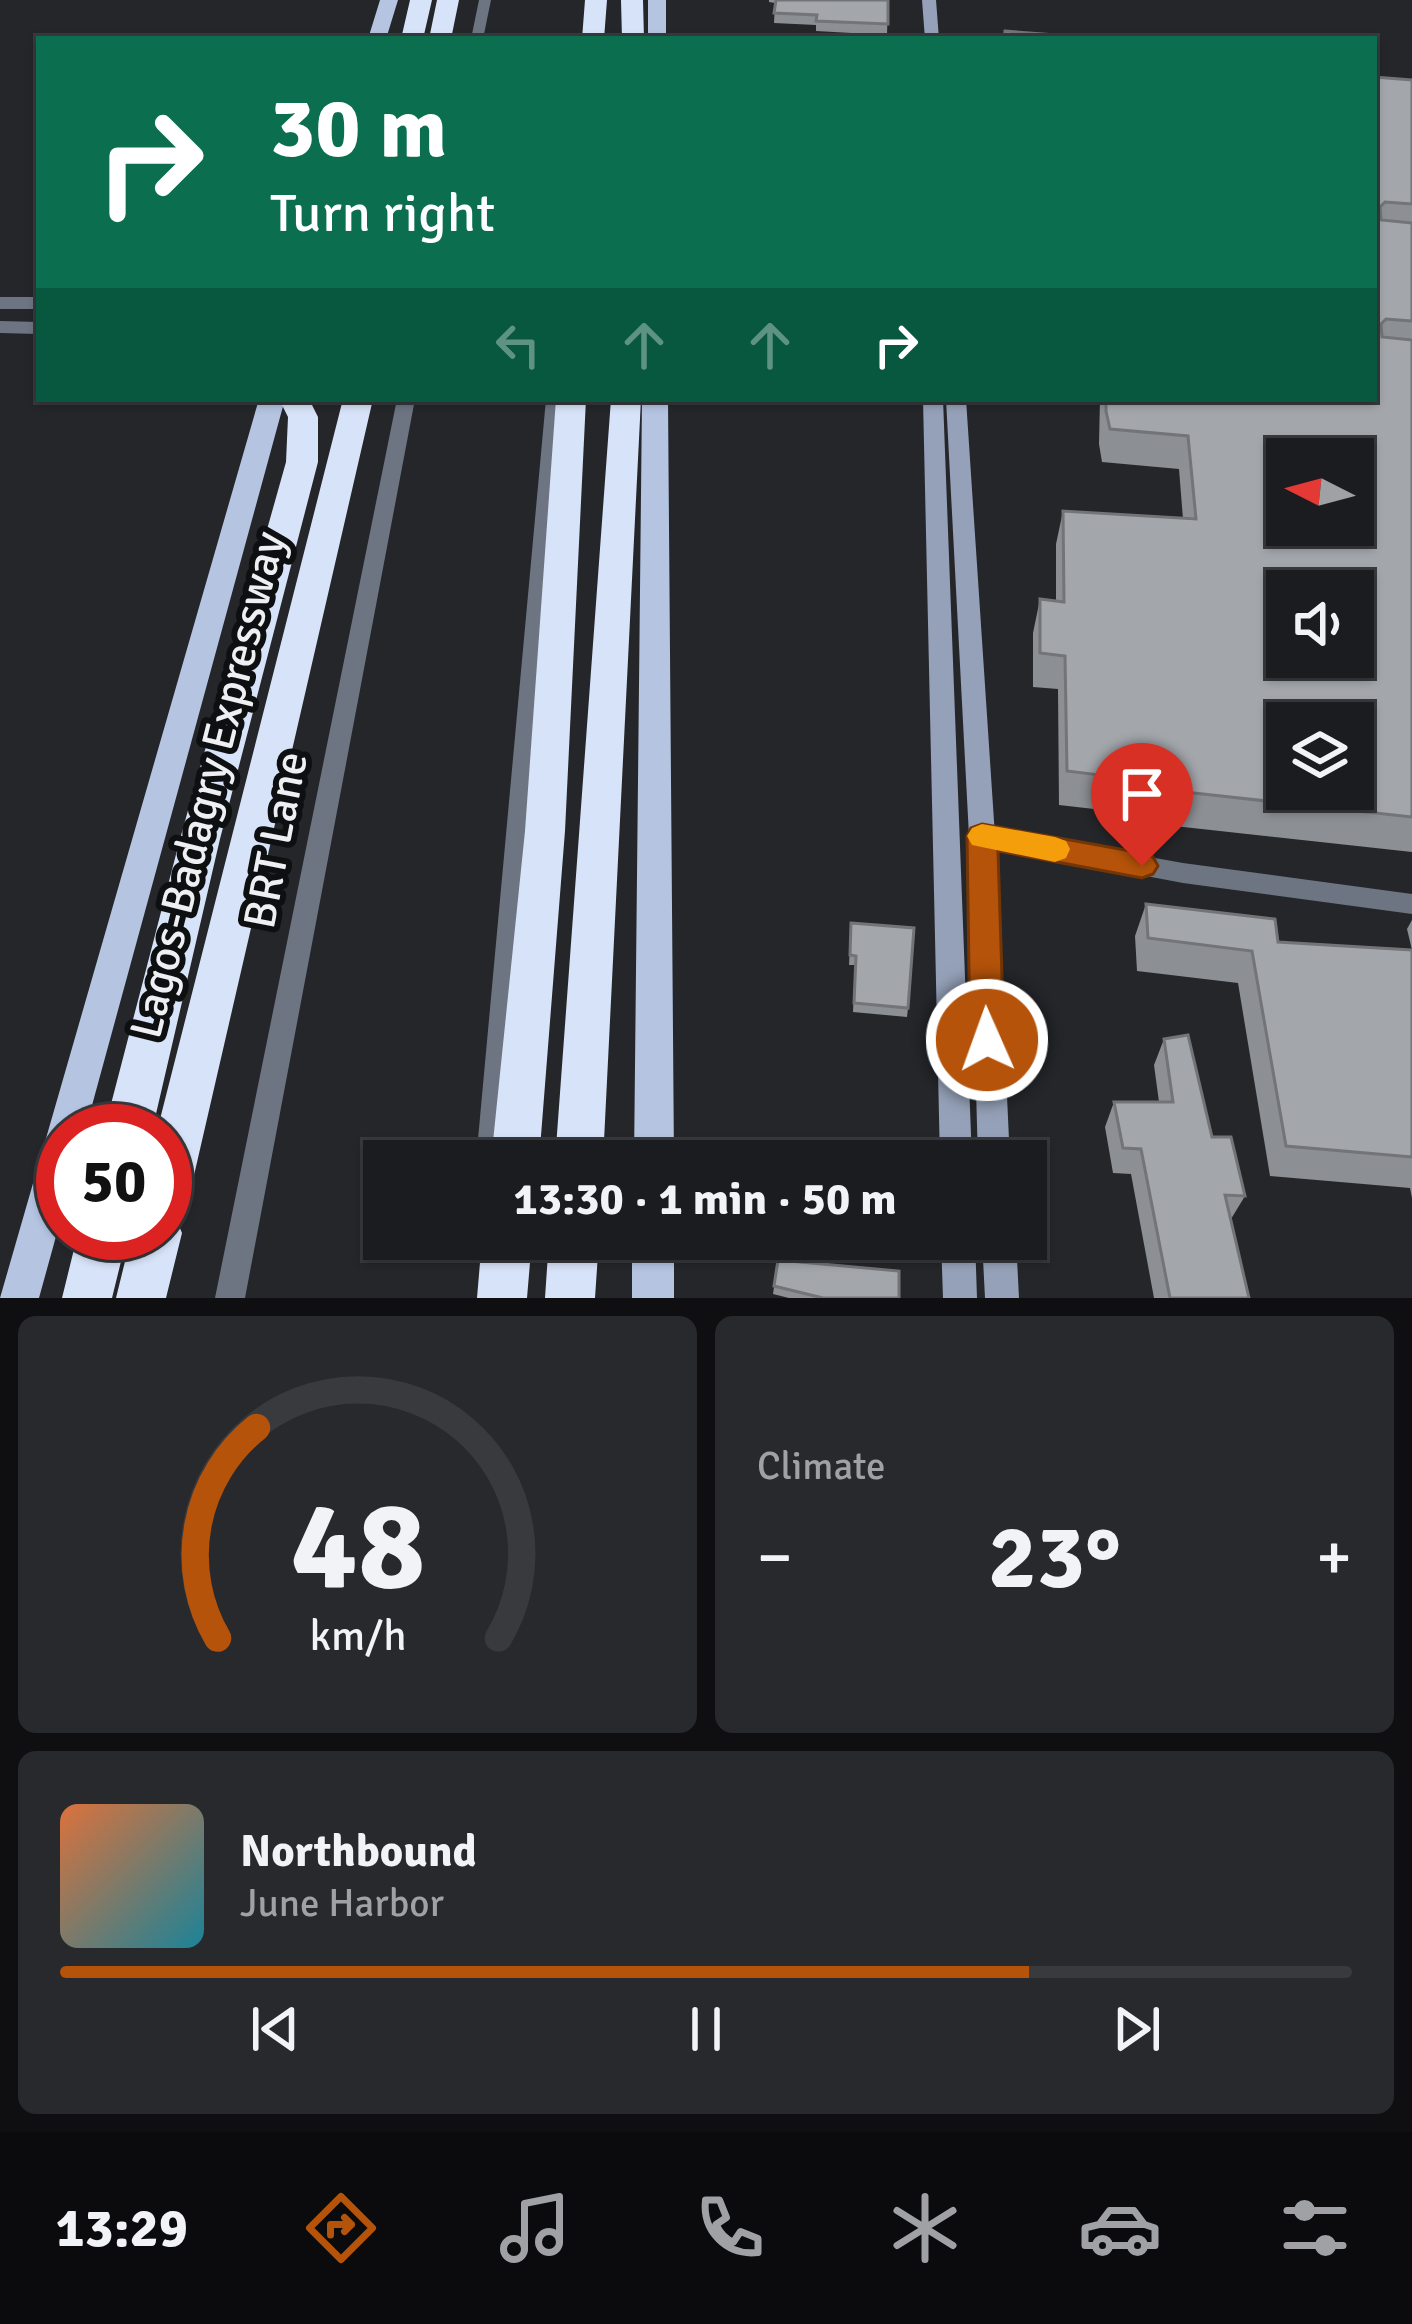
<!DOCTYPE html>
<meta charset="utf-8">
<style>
:root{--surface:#1b1c20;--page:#28292d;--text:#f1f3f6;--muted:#a0a1a5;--line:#393a3e;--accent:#b45309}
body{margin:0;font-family:Signika,sans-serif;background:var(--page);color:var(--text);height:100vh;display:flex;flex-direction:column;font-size:45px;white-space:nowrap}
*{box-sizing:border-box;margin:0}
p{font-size:39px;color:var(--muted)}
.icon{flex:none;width:66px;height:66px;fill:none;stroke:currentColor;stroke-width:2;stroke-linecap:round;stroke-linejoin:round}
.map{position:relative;height:1298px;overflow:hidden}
.panel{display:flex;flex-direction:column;gap:18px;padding:18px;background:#0f0f12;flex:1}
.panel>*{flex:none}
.hud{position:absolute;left:36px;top:36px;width:1341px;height:366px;border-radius:0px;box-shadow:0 3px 9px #0004,0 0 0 3px var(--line);background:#0b6e4f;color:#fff;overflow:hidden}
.needle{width:78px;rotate:276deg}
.fabs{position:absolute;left:1266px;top:438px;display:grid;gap:24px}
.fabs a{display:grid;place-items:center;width:108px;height:108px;border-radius:0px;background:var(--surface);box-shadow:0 3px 9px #0004,0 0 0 3px var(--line);font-size:60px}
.speed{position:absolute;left:36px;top:1104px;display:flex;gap:24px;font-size:60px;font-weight:700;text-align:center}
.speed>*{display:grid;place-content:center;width:156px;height:156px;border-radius:50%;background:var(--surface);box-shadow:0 3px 9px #0004,0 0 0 3px var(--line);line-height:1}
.speed .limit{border:18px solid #d22;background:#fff;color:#111}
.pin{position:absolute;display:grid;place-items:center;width:102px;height:102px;color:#fff;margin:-123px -51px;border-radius:50% 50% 50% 0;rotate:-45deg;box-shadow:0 0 12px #0007}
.pin .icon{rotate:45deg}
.me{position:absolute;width:132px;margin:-66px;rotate:358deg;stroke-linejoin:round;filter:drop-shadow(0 0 9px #0008)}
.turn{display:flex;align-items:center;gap:42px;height:252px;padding:0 36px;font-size:54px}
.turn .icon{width:156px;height:156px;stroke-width:2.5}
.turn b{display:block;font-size:84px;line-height:102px}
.lanes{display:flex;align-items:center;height:114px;padding:0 36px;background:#0003;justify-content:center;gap:60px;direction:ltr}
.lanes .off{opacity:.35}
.big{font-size:90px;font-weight:700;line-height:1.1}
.panel .card{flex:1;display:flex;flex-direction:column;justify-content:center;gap:18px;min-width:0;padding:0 42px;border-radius:18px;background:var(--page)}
.panel .dial{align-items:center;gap:0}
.dial svg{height:312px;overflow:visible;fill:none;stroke:var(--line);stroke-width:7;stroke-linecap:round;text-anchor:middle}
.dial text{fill:var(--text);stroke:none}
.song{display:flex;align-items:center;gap:36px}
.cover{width:144px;height:144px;border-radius:18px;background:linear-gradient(135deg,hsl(20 70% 55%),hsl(190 70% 35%))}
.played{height:12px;border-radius:6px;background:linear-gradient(90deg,var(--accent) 75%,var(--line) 75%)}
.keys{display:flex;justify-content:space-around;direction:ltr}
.heat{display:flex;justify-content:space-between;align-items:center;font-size:66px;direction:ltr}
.panel .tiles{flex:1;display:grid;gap:18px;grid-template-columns:1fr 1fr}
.card:last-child{grid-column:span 2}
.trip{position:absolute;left:363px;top:1140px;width:684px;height:120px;border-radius:0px;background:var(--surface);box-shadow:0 3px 9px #0004,0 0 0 3px var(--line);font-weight:700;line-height:120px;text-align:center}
.tabs{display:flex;height:192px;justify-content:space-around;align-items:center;background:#0b0b0d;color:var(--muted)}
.tabs .icon{width:84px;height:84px}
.tabs .active{color:var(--accent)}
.tabs b{font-size:54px;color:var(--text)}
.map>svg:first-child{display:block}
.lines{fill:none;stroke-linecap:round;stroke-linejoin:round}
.service{fill:#6d7583;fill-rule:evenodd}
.tertiary{fill:#6d7583;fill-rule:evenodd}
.secondary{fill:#95a1b8;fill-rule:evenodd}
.primary{fill:#b4c4e1;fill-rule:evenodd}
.motorway{fill:#d7e3f8;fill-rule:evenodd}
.wall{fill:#8c8f93}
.building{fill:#a3a6ab;stroke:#727478;stroke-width:3;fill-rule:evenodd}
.route{fill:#b45309;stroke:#753606;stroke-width:3}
.slow{fill:#f59e0b}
.labels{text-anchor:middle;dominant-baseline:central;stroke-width:12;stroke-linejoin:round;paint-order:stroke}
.street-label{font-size:45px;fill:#edeff2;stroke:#0e0f11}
</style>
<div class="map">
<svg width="1412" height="1298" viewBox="0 0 1412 1298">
<rect width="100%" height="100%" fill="#24262a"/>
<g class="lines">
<path class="service" d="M479,0H491L483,39H471Z
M397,399H415L245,1298H215Z
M546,399H564L504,1161H476Z
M982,827L1183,863L1412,894V914L1183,883L982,845L974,843L970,836L974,829Z"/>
<path class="tertiary" d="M0,297H39V309H0Z
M0,321L39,322V334L0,333Z"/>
<path class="secondary" d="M922,0H936L939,39H925Z
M923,399H943L972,1161H940Z
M946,399H966L995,836L1010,1161H978L969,836Z
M941,1239H975L977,1298H943Z
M982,1239H1016L1019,1298H985Z"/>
<path class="primary" d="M380,0H398L386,39H368Z
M648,0H666V39H648Z
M259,399H285L85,1131H63V1211L39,1298H0Z
M642,399H668L674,1161H634Z
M632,1239H674V1298H632Z"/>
<path class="motorway" d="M410,0H432L423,39H401Z
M437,0H459L451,39H429Z
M585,0H607L604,39H582Z
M621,0H643L644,39H622Z
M279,399H309L318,417V462L220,839L152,1131H104L180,839L286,462L288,417Z
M343,399H373L189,1197L182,1213L175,1216L182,1233L166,1298H116L132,1233H165V1131H157Z
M556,399H586L565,831L539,1161H491L525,831Z
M611,399H641L603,1161H555Z
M78,1233H128L112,1298H62Z
M482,1239H532L527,1298H477Z
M549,1239H599L595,1298H545Z"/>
</g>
<path class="wall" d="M769,0H888L887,35L816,31V25L774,23L775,3L769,2Z
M1374,77L1412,80V852L1138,822V814L1059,805L1058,689L1033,687V633L1040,599L1056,601V544L1063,511L1183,519L1179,469L1102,462L1099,444L1100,399H1374Z
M1146,904L1278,942L1412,950L1407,929L1412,920V1198L1410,1188L1270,1176L1238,983L1137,971L1135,936Z
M851,923L908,1008L907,1017L853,1012L855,965H849Z
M1164,1039L1212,1137L1245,1196L1231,1219L1249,1298H1154L1131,1174L1113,1173L1105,1127L1114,1102H1159L1154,1065Z
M778,1260L899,1298H789L773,1294Z"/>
<path class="building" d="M776,0H888V24L816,21L817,15L774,13Z
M1005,31L1055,35L1056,39H1004Z
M1374,77L1412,80V204L1385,202L1380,207L1381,220L1412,223V321L1386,319L1381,324L1382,337L1412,340V817L1148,788V781L1067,771L1065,656L1040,653V599L1064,602L1063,511L1196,519L1188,436L1110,429L1106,411V399H1374ZM1287,459H1353V525H1287ZM1287,591H1353V657H1287ZM1287,723H1353V789H1287Z
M1146,904L1275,919L1278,942L1412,950V1157L1286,1146L1252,951L1148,938Z
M851,923L914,928L908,1008L854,1003L856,956L850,955Z
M1188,1035L1212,1137H1231L1245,1196L1225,1195L1249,1298H1170L1141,1149L1123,1148L1114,1102H1173L1164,1039Z
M778,1260L899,1271V1298H823L774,1286Z"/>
<path class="route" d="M982,824L1142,853L1153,857L1158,866L1153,874L1142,878L998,851L1004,1040L999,1050L987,1055L975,1050L970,1040L967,836L971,828Z"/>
<path class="slow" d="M982,824L1055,837L1066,841L1070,849L1066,858L1055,862L972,845L967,836L972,828Z"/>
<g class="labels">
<g class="street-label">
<text transform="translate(208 785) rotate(-76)">Lagos-Badagry Expressway</text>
<text transform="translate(276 840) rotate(-79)">BRT Lane</text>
</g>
</g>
</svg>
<div class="fabs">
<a><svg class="needle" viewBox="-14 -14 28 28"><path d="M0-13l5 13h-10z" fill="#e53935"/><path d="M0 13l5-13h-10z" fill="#a0a1a5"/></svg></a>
<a><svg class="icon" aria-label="sound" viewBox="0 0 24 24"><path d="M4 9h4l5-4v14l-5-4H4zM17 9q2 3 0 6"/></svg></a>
<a><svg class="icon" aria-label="layers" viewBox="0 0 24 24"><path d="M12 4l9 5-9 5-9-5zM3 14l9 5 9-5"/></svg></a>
</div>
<div class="speed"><div class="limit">50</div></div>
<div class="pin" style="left:1142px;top:866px;background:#d93025"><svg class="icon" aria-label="arrive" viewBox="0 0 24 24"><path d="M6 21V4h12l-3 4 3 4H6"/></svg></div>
<svg class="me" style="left:987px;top:1040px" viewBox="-20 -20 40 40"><circle r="17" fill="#b45309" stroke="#fff" stroke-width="3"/><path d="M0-11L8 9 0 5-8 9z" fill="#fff"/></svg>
<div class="trip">13:30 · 1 min · 50 m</div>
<div class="hud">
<div class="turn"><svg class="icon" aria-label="right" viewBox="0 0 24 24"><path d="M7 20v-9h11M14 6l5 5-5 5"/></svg><div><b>30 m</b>Turn right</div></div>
<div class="lanes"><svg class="icon off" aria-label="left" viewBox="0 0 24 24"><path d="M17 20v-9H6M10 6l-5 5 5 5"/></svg><svg class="icon off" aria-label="ahead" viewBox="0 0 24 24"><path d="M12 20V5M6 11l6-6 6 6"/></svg><svg class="icon off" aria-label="ahead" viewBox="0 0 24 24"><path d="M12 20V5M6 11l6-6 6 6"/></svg><svg class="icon" aria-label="right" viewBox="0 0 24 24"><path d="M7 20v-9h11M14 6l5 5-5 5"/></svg></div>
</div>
</div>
<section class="panel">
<div class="tiles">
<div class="card dial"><svg viewBox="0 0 100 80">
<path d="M14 69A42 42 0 1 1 86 69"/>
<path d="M14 69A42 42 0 0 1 24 15" stroke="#b45309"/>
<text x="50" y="56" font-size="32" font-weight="700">48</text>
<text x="50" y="72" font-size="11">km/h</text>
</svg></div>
<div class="card"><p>Climate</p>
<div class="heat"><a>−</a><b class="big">23°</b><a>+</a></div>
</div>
<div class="card">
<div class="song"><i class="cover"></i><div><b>Northbound</b><p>June Harbor</p></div></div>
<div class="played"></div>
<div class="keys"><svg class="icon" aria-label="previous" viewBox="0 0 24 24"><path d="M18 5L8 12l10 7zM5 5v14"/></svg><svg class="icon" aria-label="pause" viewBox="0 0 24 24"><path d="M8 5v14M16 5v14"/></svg><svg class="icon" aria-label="next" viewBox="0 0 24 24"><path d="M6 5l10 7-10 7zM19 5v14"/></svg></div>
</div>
</div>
</section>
<nav class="tabs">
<b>13:29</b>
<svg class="icon active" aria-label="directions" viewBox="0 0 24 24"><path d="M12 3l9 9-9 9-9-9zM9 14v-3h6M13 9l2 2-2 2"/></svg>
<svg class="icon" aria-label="music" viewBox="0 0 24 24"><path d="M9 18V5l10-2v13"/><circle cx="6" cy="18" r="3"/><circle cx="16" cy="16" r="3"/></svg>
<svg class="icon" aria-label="phone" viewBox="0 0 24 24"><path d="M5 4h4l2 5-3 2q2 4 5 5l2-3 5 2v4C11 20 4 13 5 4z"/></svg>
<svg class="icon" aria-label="climate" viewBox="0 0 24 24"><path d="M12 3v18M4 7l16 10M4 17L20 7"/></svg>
<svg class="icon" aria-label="car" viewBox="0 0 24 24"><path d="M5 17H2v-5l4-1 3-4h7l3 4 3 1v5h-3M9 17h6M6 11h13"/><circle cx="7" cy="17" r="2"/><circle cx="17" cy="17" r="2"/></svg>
<svg class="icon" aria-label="filters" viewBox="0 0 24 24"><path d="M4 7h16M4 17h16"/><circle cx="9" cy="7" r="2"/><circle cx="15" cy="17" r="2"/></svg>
</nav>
